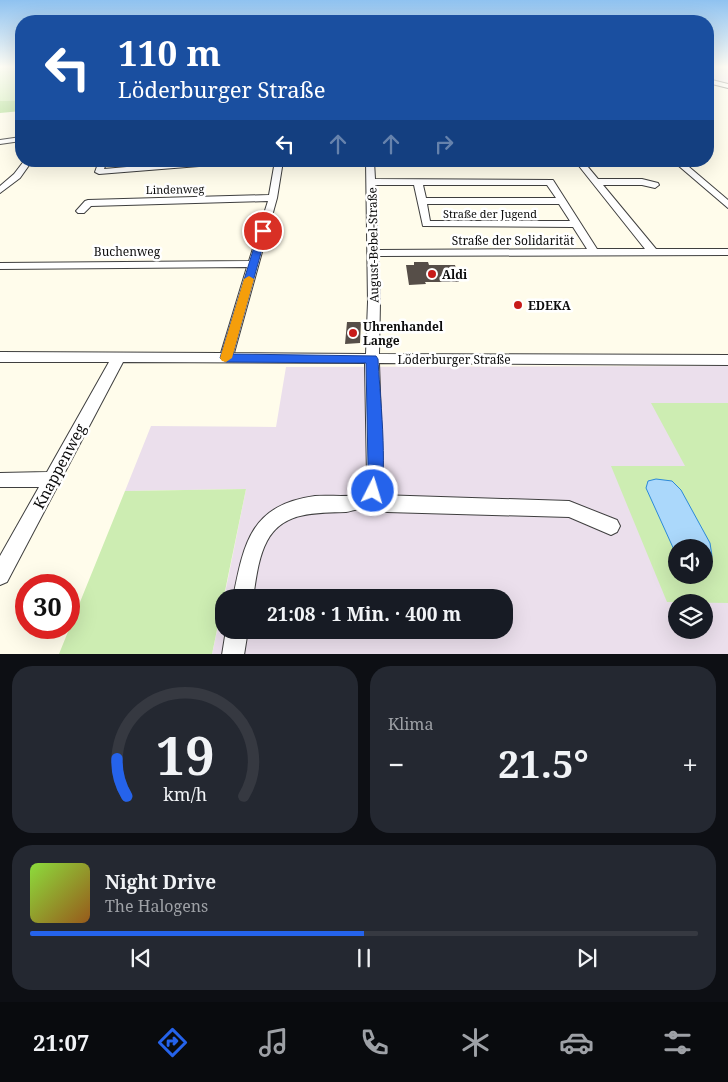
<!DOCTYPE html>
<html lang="de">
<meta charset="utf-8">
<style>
:root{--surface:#171b24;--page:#242831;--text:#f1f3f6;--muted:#9ea1a6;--line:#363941;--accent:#2563eb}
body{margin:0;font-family:"Noto Serif",serif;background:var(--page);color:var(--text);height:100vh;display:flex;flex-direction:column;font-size:19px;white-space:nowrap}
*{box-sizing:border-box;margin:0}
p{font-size:16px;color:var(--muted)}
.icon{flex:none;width:28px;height:28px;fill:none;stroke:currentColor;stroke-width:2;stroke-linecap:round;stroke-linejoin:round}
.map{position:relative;height:654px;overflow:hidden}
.side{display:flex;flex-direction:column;gap:12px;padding:12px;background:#0d0f14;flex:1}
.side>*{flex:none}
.top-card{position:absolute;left:15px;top:15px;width:699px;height:152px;border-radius:20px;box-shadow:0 5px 20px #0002;background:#1a4fa0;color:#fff;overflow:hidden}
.controls{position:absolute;left:668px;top:539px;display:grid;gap:10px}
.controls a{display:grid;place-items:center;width:45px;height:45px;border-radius:50%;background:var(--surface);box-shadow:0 5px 20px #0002;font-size:25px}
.speed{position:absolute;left:15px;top:574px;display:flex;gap:10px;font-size:25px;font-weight:700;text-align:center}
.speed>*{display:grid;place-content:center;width:65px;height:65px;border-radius:50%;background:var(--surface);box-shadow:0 5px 20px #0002;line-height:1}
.speed .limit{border:8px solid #d22;background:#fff;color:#111}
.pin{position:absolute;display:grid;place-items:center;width:42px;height:42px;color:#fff;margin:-21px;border:2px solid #fff;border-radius:50%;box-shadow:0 1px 5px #0007}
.me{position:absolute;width:55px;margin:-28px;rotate:5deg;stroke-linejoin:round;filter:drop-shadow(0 0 4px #0008)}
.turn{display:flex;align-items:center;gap:18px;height:105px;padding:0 20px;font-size:22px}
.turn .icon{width:65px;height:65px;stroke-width:2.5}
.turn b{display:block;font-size:35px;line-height:42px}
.lanes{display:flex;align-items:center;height:48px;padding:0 20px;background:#0003;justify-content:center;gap:25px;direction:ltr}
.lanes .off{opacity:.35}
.big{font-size:38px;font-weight:700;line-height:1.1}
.side .card{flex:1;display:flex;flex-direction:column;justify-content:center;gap:8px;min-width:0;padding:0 18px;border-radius:20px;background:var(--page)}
.side .dial{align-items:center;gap:0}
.dial svg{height:130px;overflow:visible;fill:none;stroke:var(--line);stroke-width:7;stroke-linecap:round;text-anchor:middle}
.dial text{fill:var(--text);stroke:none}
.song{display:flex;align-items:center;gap:15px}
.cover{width:60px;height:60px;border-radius:8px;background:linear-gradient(135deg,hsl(90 70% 55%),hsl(30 70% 35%))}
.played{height:5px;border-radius:2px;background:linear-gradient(90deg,var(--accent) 50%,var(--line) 50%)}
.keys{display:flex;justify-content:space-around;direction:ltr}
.heat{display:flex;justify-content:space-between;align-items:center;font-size:28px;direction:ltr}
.side .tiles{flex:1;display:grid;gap:12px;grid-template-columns:1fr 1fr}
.card:last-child{grid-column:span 2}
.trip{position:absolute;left:215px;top:589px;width:298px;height:50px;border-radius:20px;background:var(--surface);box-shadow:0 5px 20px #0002;font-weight:700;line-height:50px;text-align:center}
.tab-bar{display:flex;height:80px;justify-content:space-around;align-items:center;background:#090b0e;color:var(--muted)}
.tab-bar .icon{width:35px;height:35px}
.tab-bar .selected{color:var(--accent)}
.tab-bar b{font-size:22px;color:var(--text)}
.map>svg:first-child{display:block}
.industrial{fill:#ebdfec;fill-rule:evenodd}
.green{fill:#cdedb2;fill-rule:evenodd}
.forest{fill:#afdf90}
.water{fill:#abd8fb;stroke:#2c89d8}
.building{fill:#564e48}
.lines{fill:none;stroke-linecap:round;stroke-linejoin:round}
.minor-casing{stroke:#3f3f3f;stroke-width:2}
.minor{fill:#fff;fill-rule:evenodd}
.route{fill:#2563eb;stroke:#184099}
.slow{fill:#f59e0b}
.poi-dot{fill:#c71b19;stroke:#fff;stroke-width:2}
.labels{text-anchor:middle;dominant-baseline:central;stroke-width:5;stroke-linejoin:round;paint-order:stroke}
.far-street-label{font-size:11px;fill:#0c0c0c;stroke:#fff}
.street-label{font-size:12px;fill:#0c0c0c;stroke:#fff}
.poi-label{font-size:12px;font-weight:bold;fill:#0c0c0c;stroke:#fff;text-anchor:start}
.near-street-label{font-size:15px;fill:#0c0c0c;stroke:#fff}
</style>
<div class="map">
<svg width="728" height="655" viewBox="0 0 728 655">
<rect width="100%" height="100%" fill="#fffceb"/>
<path class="industrial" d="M708,67H728V85L708,80Z
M728,366V654H212L224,598V630H504V598H224L246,489L125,491L151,426L276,427L286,367ZM676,548H704V575H676ZM676,602H704V630H676Z"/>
<path class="green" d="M0,67H21V100L0,101Z
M651,403H728V603L667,602L611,466H685ZM676,548H704V575H676Z
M246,489L212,654H59L125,491Z"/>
<path class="forest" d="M21,100V111L0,113V101Z"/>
<path class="water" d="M656,479L672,481L681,490L710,543L712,556L708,566H704V548H676L675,552L646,488L648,481Z"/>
<path class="building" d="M414,262H428L429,265H455L459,282H425L426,284L409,285L406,265H414Z
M347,322H361L360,343L345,344Z"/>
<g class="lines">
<defs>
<path id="minor" d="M708,79L728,84V88L708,83Z
M21,137V141L0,144V140Z
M24,161H32L20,178L0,193V186L14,174Z
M99,161H107L104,169L195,161H203V164L199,166L99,174L95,172Z
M275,161H283L277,198L234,353L366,354L368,302L366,161H374L375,179L553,180L597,249H645L575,161H583L598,179H642L658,183L659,185L655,188L642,185H603L656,249H728V255L378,256L380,302L379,354L728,355V365L379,363L383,477L379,495L569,501L617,520L620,526L617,532L611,535L569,517L387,512C380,511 375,510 368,509C363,507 352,511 346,512C316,513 283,511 267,541C258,558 256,579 253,598H233C244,542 251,505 315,496C329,495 344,497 358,495L365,488L367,477L365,363L123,362L7,582L0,585V556L39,487H0V473L47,472L109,362H0V352L221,353L247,267L0,269V263L249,261L268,201L91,206L84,213H78L76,211L85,201L88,200L269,195ZM375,185H414L423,226L573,227L587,249L378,250ZM423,185H547L556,198H426ZM427,204H559L570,221H430Z
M673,161H682L728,200V208Z
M226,630H248L244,655H222Z"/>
</defs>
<use href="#minor" class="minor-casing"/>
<use href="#minor" class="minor"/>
</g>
<linearGradient id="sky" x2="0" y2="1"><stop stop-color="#8fc2f0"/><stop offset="0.42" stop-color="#fffef6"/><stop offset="1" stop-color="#fffef6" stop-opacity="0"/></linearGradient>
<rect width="728" height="159" fill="url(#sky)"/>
<path class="route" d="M263,228L267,231L233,354L376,356L378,359C379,386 389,475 379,496L373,498L368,496L365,491L368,466L366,363L226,362L220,358L259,231Z"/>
<path class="slow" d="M249,276L254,279L232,358L226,362L222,361L220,358L244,279Z"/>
<g class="poi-dot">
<circle cx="432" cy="274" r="5"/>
<circle cx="518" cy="305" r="5"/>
<circle cx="353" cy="333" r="5"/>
</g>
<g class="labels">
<g class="far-street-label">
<text transform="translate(175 189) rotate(-1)">Lindenweg</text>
<text x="490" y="213">Straße der Jugend</text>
</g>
<g class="street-label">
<text x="513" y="240">Straße der Solidarität</text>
<text transform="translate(373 245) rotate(-91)">August-Bebel-Straße</text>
<text x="127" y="251">Buchenweg</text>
<text x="454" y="359">Löderburger Straße</text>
</g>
<g class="poi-label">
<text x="442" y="274">Aldi</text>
<text x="528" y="305">EDEKA</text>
<text x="363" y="326">Uhrenhandel<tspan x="363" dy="14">Lange</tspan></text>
</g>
<g class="near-street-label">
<text transform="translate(59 466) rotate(-62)">Knappenweg</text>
</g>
</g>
</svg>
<div class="controls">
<a><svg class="icon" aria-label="sound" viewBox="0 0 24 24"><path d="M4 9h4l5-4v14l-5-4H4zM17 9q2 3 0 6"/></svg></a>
<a><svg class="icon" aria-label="layers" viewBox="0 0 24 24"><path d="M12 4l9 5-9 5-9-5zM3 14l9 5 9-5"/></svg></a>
</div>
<div class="speed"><div class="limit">30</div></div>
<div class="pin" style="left:263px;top:231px;background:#d93025"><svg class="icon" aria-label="arrive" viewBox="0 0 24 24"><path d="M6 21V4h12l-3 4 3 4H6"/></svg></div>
<svg class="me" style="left:373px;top:491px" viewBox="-20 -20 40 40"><circle r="17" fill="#2563eb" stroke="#fff" stroke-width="3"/><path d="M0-11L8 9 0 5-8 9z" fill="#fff"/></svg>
<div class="trip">21:08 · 1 Min. · 400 m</div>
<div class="top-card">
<div class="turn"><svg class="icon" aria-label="left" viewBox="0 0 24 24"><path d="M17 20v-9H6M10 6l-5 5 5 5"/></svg><div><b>110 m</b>Löderburger Straße</div></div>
<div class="lanes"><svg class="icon" aria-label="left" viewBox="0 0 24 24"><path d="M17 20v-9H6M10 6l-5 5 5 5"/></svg><svg class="icon off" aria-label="ahead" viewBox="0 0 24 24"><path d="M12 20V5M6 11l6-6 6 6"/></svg><svg class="icon off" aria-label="ahead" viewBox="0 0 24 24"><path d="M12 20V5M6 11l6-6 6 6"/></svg><svg class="icon off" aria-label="right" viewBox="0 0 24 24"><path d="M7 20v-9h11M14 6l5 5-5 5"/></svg></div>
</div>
</div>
<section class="side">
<div class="tiles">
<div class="card dial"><svg viewBox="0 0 100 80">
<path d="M14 69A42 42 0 1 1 86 69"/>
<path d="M14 69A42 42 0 0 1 8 46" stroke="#2563eb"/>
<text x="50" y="56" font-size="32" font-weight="700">19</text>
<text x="50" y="72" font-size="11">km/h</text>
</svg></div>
<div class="card"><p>Klima</p>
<div class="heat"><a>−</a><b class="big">21.5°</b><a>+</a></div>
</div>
<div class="card">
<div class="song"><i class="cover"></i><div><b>Night Drive</b><p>The Halogens</p></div></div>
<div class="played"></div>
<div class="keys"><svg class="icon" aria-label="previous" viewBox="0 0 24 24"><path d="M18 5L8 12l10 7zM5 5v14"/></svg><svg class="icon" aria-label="pause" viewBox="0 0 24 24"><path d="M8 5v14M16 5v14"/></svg><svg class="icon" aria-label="next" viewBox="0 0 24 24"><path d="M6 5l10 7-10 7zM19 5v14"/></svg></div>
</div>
</div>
</section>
<nav class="tab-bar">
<b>21:07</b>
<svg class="icon selected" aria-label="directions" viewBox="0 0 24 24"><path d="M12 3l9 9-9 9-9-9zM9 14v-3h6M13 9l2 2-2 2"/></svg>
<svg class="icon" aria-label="music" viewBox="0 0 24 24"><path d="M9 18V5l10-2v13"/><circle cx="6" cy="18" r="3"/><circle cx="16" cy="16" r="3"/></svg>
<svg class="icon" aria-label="phone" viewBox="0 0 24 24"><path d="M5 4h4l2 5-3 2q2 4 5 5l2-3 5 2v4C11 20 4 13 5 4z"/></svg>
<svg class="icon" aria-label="climate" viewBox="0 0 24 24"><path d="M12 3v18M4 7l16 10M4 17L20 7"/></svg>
<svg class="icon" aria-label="car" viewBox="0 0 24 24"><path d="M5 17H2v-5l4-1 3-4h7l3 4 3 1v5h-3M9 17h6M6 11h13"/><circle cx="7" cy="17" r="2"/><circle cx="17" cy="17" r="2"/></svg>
<svg class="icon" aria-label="filters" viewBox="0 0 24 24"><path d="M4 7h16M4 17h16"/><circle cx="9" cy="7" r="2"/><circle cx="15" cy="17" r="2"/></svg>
</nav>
